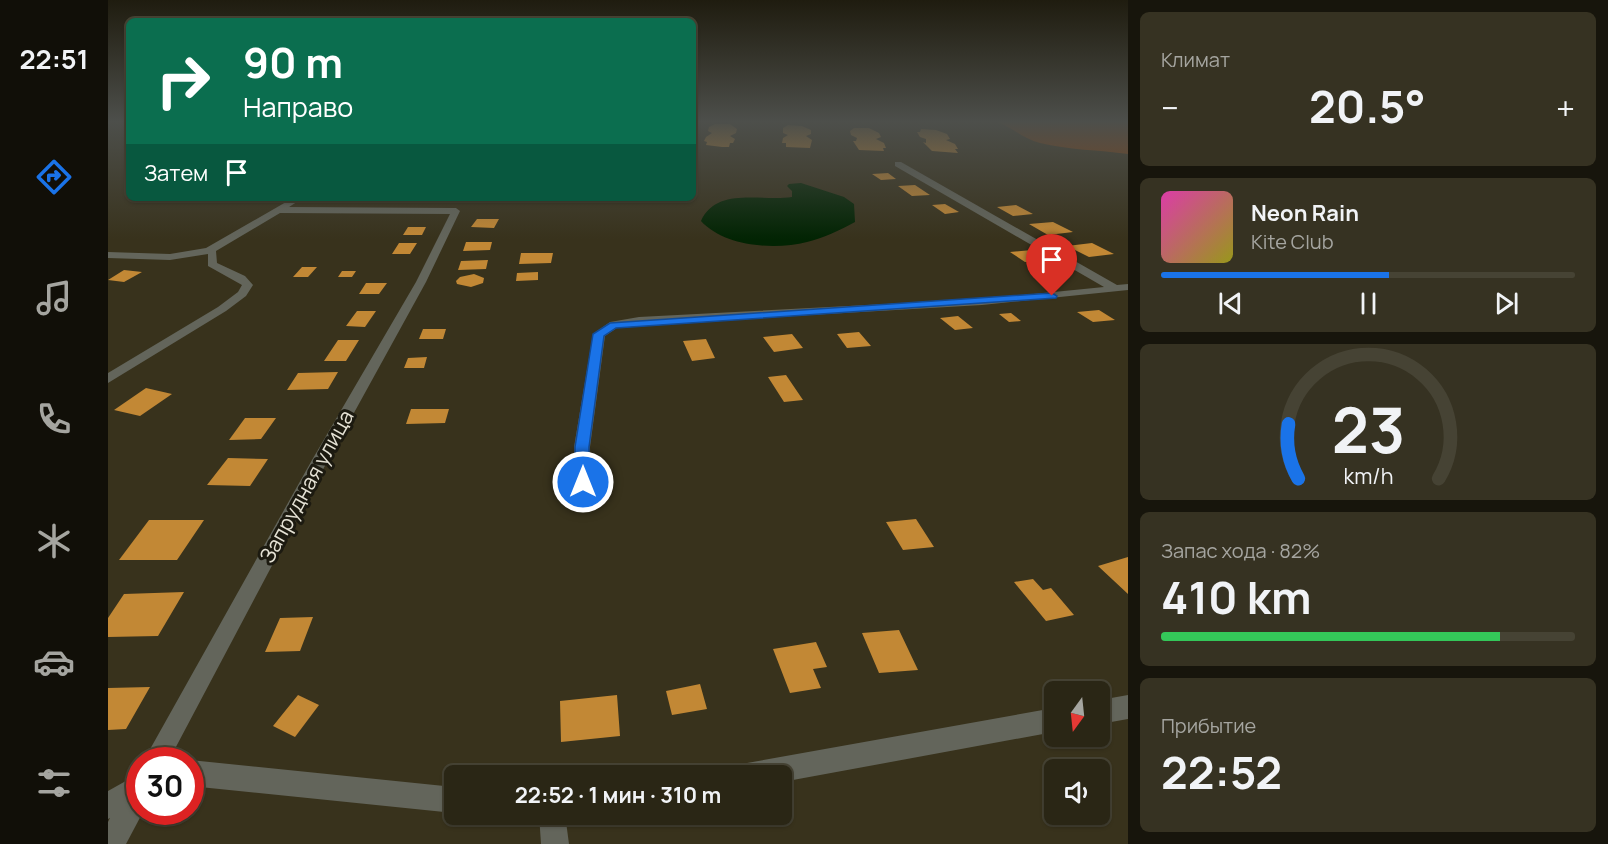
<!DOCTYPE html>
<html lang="ru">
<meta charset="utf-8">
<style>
:root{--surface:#2a2615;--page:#363222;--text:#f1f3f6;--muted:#a5a5a0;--line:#464334;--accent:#1a73e8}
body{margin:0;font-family:Manrope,sans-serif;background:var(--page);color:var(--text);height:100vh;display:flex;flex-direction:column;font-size:22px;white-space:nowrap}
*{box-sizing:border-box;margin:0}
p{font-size:20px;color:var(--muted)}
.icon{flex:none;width:33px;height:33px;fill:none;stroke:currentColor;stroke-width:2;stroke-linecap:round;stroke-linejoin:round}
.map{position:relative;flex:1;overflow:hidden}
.side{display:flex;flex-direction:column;gap:12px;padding:12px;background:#17150c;width:480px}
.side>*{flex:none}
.banner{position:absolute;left:18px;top:18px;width:570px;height:183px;border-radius:9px;box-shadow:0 2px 4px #0004,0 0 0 2px var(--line);background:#0b6e4f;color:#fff;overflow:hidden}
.needle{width:39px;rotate:195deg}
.controls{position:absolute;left:936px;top:681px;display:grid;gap:12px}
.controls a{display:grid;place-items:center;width:66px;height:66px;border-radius:9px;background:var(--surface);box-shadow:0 2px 4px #0004,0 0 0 2px var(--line);font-size:30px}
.speed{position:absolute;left:18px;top:747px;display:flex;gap:12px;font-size:30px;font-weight:700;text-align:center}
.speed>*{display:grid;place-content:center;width:78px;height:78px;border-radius:50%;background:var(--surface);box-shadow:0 2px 4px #0004,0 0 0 2px var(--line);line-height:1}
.speed .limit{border:9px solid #d22;background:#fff;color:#111}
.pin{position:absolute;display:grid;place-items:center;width:51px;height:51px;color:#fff;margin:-62px -26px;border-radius:50% 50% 50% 0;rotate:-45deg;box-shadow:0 0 6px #0007}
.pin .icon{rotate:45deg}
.me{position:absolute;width:66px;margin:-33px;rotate:0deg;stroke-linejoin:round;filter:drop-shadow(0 0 4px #0008)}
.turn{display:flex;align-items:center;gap:21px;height:126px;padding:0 18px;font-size:27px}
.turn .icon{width:78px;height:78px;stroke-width:2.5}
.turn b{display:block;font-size:42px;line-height:51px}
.then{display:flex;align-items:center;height:57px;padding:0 18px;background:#0003;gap:12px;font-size:22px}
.big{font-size:45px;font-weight:700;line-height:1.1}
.side .widget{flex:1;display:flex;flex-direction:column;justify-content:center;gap:9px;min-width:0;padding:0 21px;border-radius:9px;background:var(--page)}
.side .dial{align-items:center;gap:0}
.dial svg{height:156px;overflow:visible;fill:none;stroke:var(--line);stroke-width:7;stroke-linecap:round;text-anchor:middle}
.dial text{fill:var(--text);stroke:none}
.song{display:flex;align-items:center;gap:18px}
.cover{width:72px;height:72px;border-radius:9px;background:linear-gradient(135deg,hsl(320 70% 55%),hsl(60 70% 35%))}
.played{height:6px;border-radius:3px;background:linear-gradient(90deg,var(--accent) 55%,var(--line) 55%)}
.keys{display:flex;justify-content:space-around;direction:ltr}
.heat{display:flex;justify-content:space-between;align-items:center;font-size:33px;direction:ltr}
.charge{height:9px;border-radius:4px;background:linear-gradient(90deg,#34c759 82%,var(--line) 0)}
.trip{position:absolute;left:336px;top:765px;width:348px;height:60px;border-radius:9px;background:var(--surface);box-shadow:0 2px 4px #0004,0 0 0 2px var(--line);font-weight:700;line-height:60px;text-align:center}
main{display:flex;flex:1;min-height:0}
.tab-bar{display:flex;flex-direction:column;width:108px;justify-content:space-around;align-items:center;background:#110f08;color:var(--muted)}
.tab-bar .icon{width:42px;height:42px}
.tab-bar .active{color:var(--accent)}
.tab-bar b{font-size:27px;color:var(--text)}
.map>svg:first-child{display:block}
.forest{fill:#8c4009}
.water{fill:#022403}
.building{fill:#c28835}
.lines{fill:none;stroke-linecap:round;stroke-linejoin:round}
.street{fill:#63655b;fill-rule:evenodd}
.route{fill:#1a73e8;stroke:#114b97;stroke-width:1.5}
.labels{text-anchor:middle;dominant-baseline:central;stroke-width:6;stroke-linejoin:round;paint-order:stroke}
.street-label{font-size:21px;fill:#e5e2d5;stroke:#1c1a10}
</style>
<main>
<nav class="tab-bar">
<b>22:51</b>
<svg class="icon active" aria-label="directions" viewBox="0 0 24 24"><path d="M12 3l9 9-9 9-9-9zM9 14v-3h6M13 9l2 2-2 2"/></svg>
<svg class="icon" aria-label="music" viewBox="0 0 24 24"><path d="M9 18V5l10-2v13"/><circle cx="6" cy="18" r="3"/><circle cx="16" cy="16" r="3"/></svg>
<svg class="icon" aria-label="phone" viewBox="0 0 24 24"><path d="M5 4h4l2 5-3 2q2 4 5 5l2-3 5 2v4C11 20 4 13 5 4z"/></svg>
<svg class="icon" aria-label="climate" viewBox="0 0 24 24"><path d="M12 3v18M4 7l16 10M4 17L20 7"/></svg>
<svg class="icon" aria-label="car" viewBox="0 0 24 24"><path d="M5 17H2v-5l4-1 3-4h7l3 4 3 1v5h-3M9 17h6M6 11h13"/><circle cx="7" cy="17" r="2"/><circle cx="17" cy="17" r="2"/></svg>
<svg class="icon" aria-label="filters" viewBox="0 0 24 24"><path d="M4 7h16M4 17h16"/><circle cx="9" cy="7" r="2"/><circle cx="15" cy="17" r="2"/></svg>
</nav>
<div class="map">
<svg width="1020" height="844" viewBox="0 0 1020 844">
<rect width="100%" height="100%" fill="#38321c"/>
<path class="forest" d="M886,121H1020V154C991,150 960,150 932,143C915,139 903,126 886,121Z"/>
<path class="water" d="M693,183L736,197L746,204L747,222C732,230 716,238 699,242C667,250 617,247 593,221C609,186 654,202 684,197V191L679,186L681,184Z"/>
<path class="building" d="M622,124L629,129L628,133L622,136L627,139L625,143H622L621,147H614L598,145L599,142L596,141L598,137L604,133L600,131L601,127L607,124Z
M680,125L694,126L703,130V134L698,136L704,140L702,148L678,147V143H674L675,138L680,135L675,133V128Z
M746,128H761L771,133L773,137L768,139L776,143L778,148H775L776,151L751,150L745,141H748L749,138L743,135L742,131Z
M813,129L828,130L839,134L842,139L838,140L847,144L850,149H847L850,153L824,151L815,142L818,143V139L812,137L809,132H812Z
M780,173L788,179L773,180L764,174Z
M807,185L822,195L804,196L790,186Z
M837,204L851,212L837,214L824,205Z
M908,205L925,214L905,216L889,207Z
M369,219H391L386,228L363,227Z
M945,222L965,232L940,235L921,224Z
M300,227H318L314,235H295Z
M358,242H384L382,250L355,251Z
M291,243H309L302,254H284Z
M984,243L1006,254L981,257L959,246Z
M924,250L940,260L917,262L902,252Z
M413,253H445L443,263L411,264Z
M380,260L378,269L350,270L353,261Z
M194,267H209L200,277H185Z
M16,270L34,272L16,282L0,280Z
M948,270L960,278L937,280L925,272Z
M234,271H248L244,277H230Z
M430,272V280L408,281L409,273Z
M366,274L376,278L375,283L363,287L349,284L348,281L352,277Z
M258,283H279L271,294H251Z
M991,310L1007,320L985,322L969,312Z
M249,311H268L257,327L238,326Z
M903,313L913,321L901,322L891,314Z
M850,316L865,328L847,330L832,318Z
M315,329H338L335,339H311Z
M751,332L763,346L739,348L729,334Z
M684,334L695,348L666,352L655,337Z
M598,339L607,358L584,361L575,341Z
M230,340H251L238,361H216Z
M319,357L316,368H296L300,358Z
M230,372L220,389L179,390L190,373Z
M678,375L695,400L676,402L660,377Z
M38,388L64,394L32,416L6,410Z
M303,409H341L337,423L298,424Z
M137,418H168L153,439L121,440Z
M120,458L160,459L142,486L99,485Z
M808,519L826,547L795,550L778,522Z
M41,520H96L69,560H11Z
M1020,557V594L990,566Z
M925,579L935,590L943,588L966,615L938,621L906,582Z
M76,592L50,636L0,637V618L16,594Z
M205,617L192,651L157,652L172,618Z
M791,630L810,670L771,673L754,633Z
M708,642L719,667L705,669L713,688L682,693L665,649Z
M592,684L599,709L564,715L558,691Z
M42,687L18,729L0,730V688Z
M190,695L211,705L187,737L165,726Z
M509,695L512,736L453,742L452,701Z"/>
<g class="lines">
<path class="street" d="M787,162H793L1009,285L1020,284V290L874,305L531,325L509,328L497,336L482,447L483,482L481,486L475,488L469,486L467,482L466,447L485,334L502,322L531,317L874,299L996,287L787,166Z
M185,198H195L181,207L348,208L352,211L318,282L220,460L61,760H36L204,460L308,282L342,214L172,213L108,251L109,263L137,276L145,285L138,296L118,311L0,383V373L110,307L130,292L134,285L100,266V254L62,260L0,258V252L62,254L98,248Z
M1020,695V719L992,724V700Z
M946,708V732L674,782V776H626L630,767L639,763Z
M82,760L346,787V813L82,786Z
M32,773V812H35L18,844H0V822L2,818L0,819V791Z
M431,814H457L461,844H433Z"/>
</g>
<linearGradient id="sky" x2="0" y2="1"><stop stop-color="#1f1c0f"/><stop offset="0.51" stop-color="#4d4f4b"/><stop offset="1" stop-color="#4d4f4b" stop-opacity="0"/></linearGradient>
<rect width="1020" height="239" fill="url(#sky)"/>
<path class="route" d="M944,293L949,296L948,298L508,328L496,336L481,447L482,482L480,486H469L467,482V447L485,334L502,323Z"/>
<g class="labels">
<g class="street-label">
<text transform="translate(198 486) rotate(-61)">Запрудная улица</text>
</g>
</g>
</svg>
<div class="controls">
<a><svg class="needle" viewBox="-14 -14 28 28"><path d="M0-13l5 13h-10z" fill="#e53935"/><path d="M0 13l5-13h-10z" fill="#a5a5a0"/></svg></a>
<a><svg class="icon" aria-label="sound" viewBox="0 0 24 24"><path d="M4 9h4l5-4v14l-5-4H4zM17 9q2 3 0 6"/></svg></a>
</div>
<div class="speed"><div class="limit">30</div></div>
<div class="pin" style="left:944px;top:296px;background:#d93025"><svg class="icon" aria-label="arrive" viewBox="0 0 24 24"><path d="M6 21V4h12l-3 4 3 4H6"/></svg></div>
<svg class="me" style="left:475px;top:482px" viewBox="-20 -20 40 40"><circle r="17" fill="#1a73e8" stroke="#fff" stroke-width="3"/><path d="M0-11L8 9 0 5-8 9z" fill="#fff"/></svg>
<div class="trip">22:52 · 1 мин · 310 m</div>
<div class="banner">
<div class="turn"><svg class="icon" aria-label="right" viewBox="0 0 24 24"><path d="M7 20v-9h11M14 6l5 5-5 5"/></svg><div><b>90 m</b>Направо</div></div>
<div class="then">Затем<svg class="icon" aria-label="arrive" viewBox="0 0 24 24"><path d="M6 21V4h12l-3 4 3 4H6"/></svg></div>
</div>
</div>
<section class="side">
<div class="widget"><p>Климат</p>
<div class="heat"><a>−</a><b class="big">20.5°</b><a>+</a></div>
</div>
<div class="widget">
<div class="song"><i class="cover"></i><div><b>Neon Rain</b><p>Kite Club</p></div></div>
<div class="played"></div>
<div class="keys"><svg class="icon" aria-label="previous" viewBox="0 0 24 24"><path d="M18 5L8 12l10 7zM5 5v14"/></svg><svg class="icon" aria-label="pause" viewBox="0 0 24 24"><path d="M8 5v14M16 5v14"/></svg><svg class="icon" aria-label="next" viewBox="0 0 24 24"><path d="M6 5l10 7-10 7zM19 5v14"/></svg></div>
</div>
<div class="widget dial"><svg viewBox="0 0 100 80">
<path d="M14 69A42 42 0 1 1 86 69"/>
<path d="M14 69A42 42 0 0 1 9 41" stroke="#1a73e8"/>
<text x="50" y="56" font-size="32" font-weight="700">23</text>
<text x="50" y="72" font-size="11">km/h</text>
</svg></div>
<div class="widget"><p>Запас хода · 82%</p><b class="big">410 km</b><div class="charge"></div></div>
<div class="widget"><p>Прибытие</p><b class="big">22:52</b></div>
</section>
</main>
